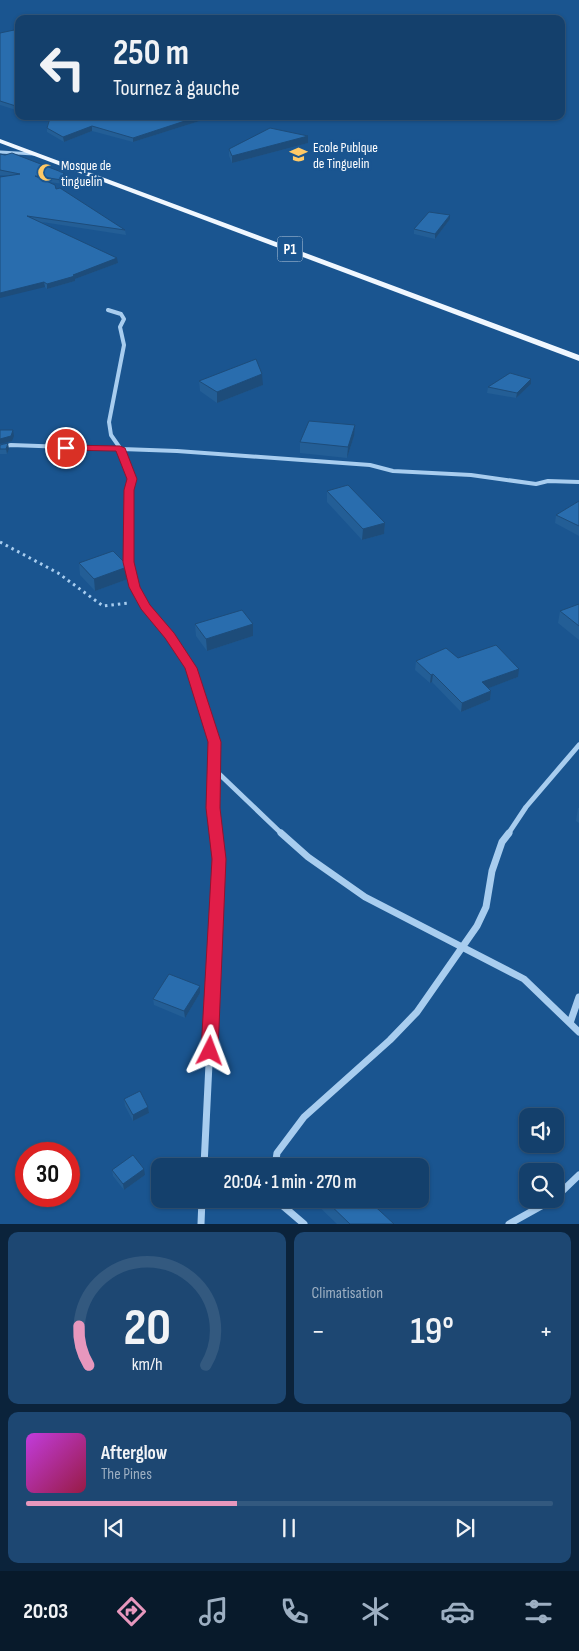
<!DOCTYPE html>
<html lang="fr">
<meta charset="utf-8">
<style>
:root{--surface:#14406c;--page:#1d4772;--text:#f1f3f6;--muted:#9dafc2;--line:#33597f;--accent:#e797bd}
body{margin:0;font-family:"Sofia Sans Condensed",sans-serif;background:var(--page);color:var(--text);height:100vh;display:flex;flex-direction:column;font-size:19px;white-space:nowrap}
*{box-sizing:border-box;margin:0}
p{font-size:16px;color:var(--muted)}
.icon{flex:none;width:28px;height:28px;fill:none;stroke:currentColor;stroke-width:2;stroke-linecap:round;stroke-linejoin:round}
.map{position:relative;height:1224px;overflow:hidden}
.side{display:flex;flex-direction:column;gap:8px;padding:8px;background:#0b233b;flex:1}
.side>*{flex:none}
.hud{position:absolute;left:15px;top:15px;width:550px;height:105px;border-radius:10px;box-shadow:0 1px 4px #0004,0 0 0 1px var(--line);background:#14406c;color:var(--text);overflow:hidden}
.fabs{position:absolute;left:519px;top:1108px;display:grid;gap:10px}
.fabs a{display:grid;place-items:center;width:45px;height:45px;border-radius:10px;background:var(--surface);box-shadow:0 1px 4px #0004,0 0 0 1px var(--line);font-size:25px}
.speed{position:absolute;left:15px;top:1142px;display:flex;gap:10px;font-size:25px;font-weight:700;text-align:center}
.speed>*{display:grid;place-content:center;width:65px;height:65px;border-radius:50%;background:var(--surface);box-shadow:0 1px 4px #0004,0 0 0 1px var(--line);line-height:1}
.speed .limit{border:8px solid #d22;background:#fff;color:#111}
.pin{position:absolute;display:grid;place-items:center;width:42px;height:42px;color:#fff;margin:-21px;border:2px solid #fff;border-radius:50%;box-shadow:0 1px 5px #0007}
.me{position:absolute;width:55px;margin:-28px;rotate:3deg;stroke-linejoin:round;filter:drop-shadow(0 0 4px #0008)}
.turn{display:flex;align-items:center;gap:18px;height:105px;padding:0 15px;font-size:22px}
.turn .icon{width:65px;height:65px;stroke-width:2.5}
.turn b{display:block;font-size:35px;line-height:42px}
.big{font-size:38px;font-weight:600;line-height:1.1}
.side .card{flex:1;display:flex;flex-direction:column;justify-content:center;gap:8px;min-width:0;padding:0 18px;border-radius:10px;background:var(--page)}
.side .dial{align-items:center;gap:0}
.dial svg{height:130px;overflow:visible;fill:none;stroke:var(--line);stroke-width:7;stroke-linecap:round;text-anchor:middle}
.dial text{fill:var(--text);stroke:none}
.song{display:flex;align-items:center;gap:15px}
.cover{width:60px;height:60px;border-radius:8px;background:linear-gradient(135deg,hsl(290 70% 55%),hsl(340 70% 35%))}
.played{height:5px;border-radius:2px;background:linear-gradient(90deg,var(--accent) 40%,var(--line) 40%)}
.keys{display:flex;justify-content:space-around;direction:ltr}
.heat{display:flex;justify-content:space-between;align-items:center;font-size:28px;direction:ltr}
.side .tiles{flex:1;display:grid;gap:8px;grid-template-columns:1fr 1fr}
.card:last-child{grid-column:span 2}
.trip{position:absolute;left:151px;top:1158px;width:278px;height:50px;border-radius:10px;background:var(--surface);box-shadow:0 1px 4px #0004,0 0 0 1px var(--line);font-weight:600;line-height:50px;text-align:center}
.tabs{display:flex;height:80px;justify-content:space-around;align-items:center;background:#081a2b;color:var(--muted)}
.tabs .icon{width:35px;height:35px}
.tabs .selected{color:var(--accent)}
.tabs b{font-size:22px;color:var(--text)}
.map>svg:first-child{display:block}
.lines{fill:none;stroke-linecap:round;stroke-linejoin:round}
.path{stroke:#a8cdef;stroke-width:3;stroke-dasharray:2.5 4;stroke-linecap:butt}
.minor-far3{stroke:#a8cdef;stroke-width:3}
.minor-far2{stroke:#a8cdef;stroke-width:4}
.minor-far1{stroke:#a8cdef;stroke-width:5}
.minor{stroke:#a8cdef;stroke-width:7}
.primary{fill:#f0f7ff;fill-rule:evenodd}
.wall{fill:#235e96}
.shaded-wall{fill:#1d4c7a}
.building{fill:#296dae;stroke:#1d4c7a}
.route{fill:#e11d48;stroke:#92132f}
.labels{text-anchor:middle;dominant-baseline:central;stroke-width:5;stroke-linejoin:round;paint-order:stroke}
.far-poi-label{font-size:14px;fill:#fff;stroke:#1a5590;text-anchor:start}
.shield{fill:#1a5590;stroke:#baccde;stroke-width:1}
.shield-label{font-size:15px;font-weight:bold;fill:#fff}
</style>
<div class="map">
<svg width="579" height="1224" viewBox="0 0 579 1224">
<rect width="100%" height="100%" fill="#1a5590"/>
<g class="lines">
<path class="path" d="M0,542L58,573L103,606L128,603"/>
<path class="minor-far3" d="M0,152L34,154"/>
<path class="minor-far2" d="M108,310L121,314L124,319L120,327L124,345L109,422L111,435L120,448L132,479L129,490L128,536
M0,447L11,445L177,451L370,465L393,471L471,475L536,484L548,481L579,482"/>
<path class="minor-far1" d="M128,535V562L135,587L145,607L170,636L191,668L214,742L213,808L216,834
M214,769L282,834
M508,834L526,807L579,745"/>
<path class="minor" d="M281,833L308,857L365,897L524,979L579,1032
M570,1023L579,997
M204,1166L219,859L216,833
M275,1166L277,1153L304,1117L390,1040L417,1012L477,926L486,907L492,871L502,842L509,833
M555,1198L579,1175
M280,1199L283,1206L304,1224
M201,1224L202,1199
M509,1224L554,1199"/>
<path class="primary" d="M0,139L579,355V361L0,143Z"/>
</g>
<path class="wall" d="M19,29V111L0,105V33Z
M33,116H206V119L133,142L92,131L64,142L47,132V128L48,121Z
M308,136V143L232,163L229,156V149Z
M0,154L65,177L63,184L49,182L56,189L125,230L126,235L42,222L118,263L75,279V281L47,289L45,287L8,176L0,175Z
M450,219L435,239L414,234V229Z
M531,379V384L516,398L487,393L488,387Z
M199,381L263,385L217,403L200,391Z
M354,436L347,458L300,453V442Z
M0,445L9,449L7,454H0Z
M327,491L385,523L384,534L362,540L327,502Z
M579,501V536L555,523L556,515Z
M79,563L127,567L128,579L95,591L80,575Z
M579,604V640L558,623L560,611Z
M195,624H253V636L207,651L196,636Z
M458,658L518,677L488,688L491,691L490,700L461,712L432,682L430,683L415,670L416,661Z
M578,808H579V823L576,821Z
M200,993L185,1018L154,1005L153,999Z
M124,1099L148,1107L149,1113L133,1121L125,1106Z
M112,1170L145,1175L124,1190L113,1176Z
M311,1199H367L394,1224H337Z"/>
<path class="shaded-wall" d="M200,116H206V119L133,142V138Z
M92,126V131L64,142L63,137Z
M308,136V143L232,163V156Z
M64,173L65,177L63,184L62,180Z
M450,215V219L435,239V234Z
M117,258L118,263L75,279V281L47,289V284Z
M44,282L45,287L0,298V293Z
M262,374L263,385L217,403V392Z
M531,379V384L516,398L517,393Z
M355,425L354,436L347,458L348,447Z
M13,430L14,436L12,441L0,444V439Z
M8,443L9,449L7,454L6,449Z
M385,523L384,534L362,540L363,529Z
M127,567L128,579L95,591L94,579Z
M253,624V636L207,651L206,639Z
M519,669L518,677L481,691L482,682Z
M433,674L432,682L430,683L431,675Z
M491,691L490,700L461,712L462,703Z
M200,986V993L185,1018L184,1011Z
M148,1107L149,1113L133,1121V1115Z
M144,1169L145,1175L124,1190L123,1184Z"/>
<path class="building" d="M83,17L86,19H75Z
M19,29V107L0,101V33Z
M45,116H200L133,138L92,126L63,137L47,128L50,118Z
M270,128L308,136L232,156L229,149Z
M12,153L64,173L62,180L35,176L55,185L56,189L60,188L125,230L27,216L117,258L73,275L75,276L47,284L44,282L0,293V177L20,174L0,170V154L5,155Z
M429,212L450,215L435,234L414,229Z
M256,359L262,374L217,392L199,381Z
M510,373L531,379L517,393L488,387Z
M309,421L355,425L348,447L300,442Z
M0,430H13L11,436L0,439Z
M8,443L6,449H0V445Z
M348,485L385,523L363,529L327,491Z
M579,501V526L556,515Z
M113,551L126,564L127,567L94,579L79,563Z
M579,604V626L560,611Z
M242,610L253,624L206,639L195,624Z
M496,645L519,669L482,682L491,691L462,703L433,674L431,675L416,661L446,648L458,658Z
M169,974L200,986L184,1011L153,999Z
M140,1091L148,1107L133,1115L124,1099Z
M133,1155L144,1169L123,1184L112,1170Z
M324,1199H367L394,1224H350Z"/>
<path class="route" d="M66,445L120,446L125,448L137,479L134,490V562L140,587L150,605L174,633L197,668L221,742L220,808L226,859L218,1051L215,1056L210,1058L204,1056L201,1051L212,859L206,808L208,742L185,668L165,638L141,609L129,587L123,562L124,490L127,479L116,451L63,450V446Z"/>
<defs>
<symbol id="school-bare" viewBox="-9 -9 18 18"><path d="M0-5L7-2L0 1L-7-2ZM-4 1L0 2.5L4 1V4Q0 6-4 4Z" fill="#ffc966" stroke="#1a5590" stroke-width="2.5" paint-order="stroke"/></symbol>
<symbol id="mosque-bare" viewBox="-9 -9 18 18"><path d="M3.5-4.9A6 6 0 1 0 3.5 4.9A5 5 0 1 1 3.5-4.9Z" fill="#ffc966" stroke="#1a5590" stroke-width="2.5" paint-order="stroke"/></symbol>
</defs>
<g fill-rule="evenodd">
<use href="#school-bare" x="286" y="142" width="25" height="25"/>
<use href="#mosque-bare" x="34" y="160" width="25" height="25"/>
</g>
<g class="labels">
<g class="far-poi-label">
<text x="313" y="147">Ecole Publque<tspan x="313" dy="16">de Tinguelin</tspan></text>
<text x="61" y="165">Mosque de<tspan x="61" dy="16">tinguelin</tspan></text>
</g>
<rect class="shield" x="277.5" y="236.5" width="25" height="25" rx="4"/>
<g class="shield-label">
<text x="290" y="249">P1</text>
</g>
</g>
</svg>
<div class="fabs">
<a><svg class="icon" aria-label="sound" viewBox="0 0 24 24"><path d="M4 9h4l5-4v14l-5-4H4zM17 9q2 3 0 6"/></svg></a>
<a><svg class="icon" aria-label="search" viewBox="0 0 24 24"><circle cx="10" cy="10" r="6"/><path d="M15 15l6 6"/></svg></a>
</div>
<div class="speed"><div class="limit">30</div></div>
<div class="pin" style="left:66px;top:448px;background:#d93025"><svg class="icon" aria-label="arrive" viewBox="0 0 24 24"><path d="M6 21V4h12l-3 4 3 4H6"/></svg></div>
<svg class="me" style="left:210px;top:1051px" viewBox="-20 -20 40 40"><path d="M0-17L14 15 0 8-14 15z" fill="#e11d48" stroke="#fff" stroke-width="4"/></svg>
<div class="trip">20:04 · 1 min · 270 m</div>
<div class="hud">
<div class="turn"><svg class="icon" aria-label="left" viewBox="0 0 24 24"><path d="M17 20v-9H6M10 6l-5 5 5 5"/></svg><div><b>250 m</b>Tournez à gauche</div></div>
</div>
</div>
<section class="side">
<div class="tiles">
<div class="card dial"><svg viewBox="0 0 100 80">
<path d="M14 69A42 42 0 1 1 86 69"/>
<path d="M14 69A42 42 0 0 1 8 45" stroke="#e797bd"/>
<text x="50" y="56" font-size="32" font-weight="700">20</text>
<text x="50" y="72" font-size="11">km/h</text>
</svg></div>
<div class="card"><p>Climatisation</p>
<div class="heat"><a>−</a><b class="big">19°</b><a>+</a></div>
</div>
<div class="card">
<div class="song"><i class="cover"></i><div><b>Afterglow</b><p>The Pines</p></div></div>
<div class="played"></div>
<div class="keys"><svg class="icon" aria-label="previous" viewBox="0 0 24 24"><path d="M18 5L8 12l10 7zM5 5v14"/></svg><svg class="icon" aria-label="pause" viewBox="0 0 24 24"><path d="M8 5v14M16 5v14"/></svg><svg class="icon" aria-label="next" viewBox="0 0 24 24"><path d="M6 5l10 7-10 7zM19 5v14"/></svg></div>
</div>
</div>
</section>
<nav class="tabs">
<b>20:03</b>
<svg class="icon selected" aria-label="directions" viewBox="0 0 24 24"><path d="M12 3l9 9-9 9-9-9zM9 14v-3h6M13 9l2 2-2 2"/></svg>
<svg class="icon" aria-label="music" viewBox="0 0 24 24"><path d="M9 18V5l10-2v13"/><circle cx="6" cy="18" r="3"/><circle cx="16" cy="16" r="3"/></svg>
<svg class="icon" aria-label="phone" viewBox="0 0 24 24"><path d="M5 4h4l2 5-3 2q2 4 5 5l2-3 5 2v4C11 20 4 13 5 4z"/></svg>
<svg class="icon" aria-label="climate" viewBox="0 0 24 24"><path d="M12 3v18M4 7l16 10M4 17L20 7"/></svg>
<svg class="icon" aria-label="car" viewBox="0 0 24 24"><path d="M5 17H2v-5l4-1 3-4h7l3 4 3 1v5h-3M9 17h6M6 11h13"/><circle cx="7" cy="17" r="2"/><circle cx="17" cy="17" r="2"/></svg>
<svg class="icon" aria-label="filters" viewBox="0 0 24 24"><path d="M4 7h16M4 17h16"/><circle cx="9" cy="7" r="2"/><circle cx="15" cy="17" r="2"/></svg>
</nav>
